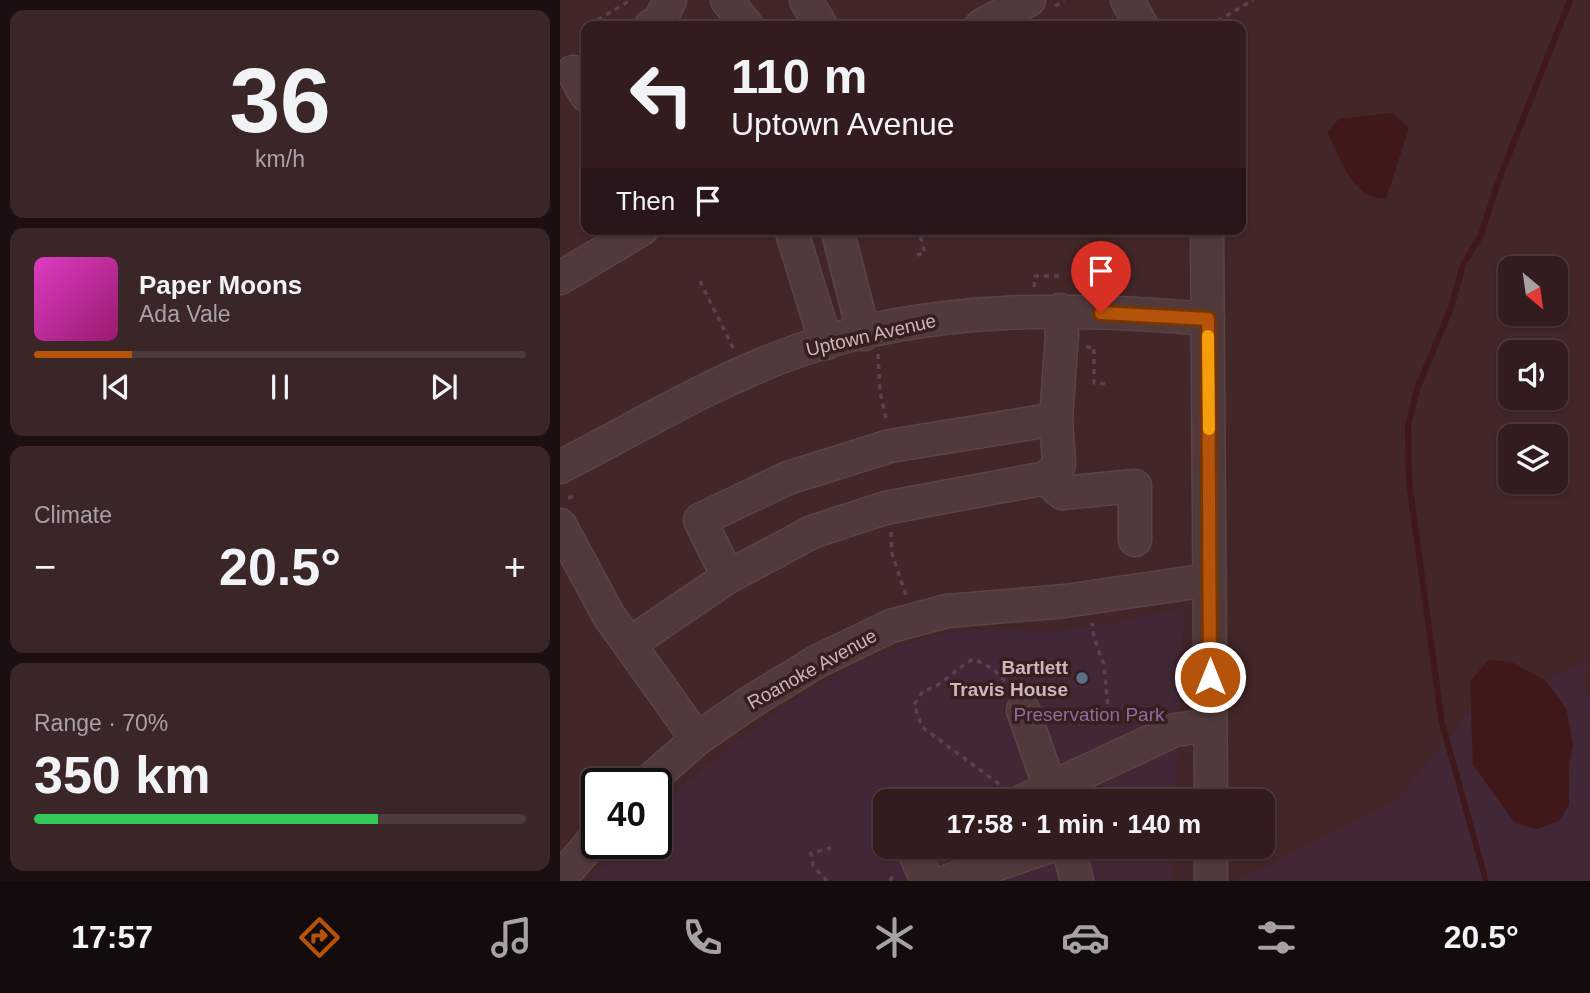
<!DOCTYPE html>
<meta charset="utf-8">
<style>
:root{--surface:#321c1e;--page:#3a2527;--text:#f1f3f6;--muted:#a8a1a4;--line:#4d3a3c;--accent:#b45309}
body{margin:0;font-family:Helvetica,sans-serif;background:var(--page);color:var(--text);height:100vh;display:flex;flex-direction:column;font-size:26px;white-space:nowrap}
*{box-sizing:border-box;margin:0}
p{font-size:23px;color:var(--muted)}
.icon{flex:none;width:38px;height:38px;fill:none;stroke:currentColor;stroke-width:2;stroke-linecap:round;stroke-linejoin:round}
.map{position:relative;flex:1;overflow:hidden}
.drawer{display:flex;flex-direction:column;gap:10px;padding:10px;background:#1c0f10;width:560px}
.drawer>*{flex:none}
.banner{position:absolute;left:21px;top:21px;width:665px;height:214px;border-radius:14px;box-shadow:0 2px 5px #0004,0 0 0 2px var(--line);background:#321c1e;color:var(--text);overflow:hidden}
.needle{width:46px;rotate:151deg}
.buttons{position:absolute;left:938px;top:256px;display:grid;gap:14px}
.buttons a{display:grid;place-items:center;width:70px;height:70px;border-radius:14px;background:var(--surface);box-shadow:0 2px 5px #0004,0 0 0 2px var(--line);font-size:35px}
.speed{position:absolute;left:21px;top:768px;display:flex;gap:14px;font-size:35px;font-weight:700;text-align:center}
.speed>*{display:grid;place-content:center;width:91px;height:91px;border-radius:50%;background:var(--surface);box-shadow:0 2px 5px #0004,0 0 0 2px var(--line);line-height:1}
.speed .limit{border:4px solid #111;border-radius:10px;background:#fff;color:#111}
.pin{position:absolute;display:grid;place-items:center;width:60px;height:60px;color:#fff;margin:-72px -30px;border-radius:50% 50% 50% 0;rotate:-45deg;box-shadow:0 0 7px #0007}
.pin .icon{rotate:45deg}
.me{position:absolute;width:77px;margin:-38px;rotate:0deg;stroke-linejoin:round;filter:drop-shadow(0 0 5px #0008)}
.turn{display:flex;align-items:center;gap:24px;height:147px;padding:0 35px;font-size:32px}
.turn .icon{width:91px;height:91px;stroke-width:2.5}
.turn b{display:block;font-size:49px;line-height:60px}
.then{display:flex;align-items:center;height:66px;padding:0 35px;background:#0003;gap:14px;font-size:26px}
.big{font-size:52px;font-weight:800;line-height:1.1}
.drawer .tile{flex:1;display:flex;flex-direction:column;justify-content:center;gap:10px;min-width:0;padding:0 24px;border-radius:14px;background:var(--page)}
.drawer .dial{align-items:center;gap:0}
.dial b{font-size:91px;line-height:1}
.song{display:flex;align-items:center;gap:21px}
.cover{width:84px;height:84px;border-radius:10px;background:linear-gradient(135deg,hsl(310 70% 55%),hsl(320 70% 35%))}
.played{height:7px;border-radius:4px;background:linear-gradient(90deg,var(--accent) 20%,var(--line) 20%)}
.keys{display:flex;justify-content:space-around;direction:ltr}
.heat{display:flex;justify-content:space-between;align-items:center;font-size:38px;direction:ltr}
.charge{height:10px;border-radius:5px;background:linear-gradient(90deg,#34c759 70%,var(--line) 0)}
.trip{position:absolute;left:313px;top:789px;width:402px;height:70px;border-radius:14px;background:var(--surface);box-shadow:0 2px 5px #0004,0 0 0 2px var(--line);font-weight:800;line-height:70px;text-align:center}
.menu{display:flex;height:112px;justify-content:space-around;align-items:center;background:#140b0c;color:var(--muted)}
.menu .icon{width:49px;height:49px}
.menu .selected{color:var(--accent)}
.menu b{font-size:32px;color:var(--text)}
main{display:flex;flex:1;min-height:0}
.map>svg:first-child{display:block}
.green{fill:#422836}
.water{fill:#40181a}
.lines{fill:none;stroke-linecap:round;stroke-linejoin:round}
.stream{stroke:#40181a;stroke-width:6}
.minor-casing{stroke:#5a4444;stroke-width:35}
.path{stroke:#5a414f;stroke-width:3.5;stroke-dasharray:5 5;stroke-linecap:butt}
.minor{stroke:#513a3b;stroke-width:32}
.route-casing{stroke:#753606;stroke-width:18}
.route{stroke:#b45309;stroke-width:12}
.slow{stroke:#f59e0b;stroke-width:12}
.service-dot{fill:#5c6f8a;stroke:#371f20;stroke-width:2.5}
.labels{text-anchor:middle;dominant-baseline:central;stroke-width:7;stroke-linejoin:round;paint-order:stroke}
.street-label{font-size:19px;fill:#cbb7b7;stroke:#371f20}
.poi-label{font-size:19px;font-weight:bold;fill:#cbb7b7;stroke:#371f20;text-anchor:end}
.park-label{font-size:19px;fill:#896e9d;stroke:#371f20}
</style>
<main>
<section class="drawer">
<div class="tile dial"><b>36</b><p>km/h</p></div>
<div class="tile">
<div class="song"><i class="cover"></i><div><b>Paper Moons</b><p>Ada Vale</p></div></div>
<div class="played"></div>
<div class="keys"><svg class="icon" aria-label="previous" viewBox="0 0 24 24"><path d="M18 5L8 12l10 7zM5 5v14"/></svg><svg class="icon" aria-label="pause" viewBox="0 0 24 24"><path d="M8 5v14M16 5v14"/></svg><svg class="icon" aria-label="next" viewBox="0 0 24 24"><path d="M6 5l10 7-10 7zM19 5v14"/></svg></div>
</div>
<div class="tile"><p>Climate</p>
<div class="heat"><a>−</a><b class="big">20.5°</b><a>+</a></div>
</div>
<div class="tile"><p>Range · 70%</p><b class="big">350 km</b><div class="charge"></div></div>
</section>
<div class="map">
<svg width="1030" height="881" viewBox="0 0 1030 881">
<rect width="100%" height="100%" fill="#422628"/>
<path class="green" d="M624,608L616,801L326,802V847H614L612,881H28L60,844H96V810C171,740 267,666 367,637C407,625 461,632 504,630C544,627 585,615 624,608Z
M1029,660L1024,685L1030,698V881H676L834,802L911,710L913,765L955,823L1009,805C1009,778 1017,729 1005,707C1000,697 992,689 985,680Z"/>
<path class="water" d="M832,113L849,128L826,199C791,198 781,159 767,132L779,119Z
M928,660L951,662L985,680L1006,708L1013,745L1009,765V805L999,821L977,829L955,823L913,765L910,682Z"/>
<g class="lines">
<path class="stream" d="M926,881L882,723L849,482L848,426L857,389L891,308L903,265L921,235L937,185L1010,0"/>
<defs>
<path id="minor" d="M167,0L187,26
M246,0L261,26
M567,0L582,26
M91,26L99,22L110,0
M421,26L469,0
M13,72L26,95
M231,229L266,343
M277,229L304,334
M647,229L651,802
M0,278L82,229
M0,467C80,426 158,378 243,349C373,305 513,307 648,319
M486,478L502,493L575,486V540
M0,525L49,616L137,739
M168,577L252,532L325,508L486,478L499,465L496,419
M69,644L168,577L140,520L228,478L330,446L496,419L502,334L500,310
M463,710L495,802
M86,784L137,739L189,703L258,661L331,626L387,611L505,601L649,580
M461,802L615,730L650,725
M352,847L367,881
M508,847L517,881
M651,847V881
M0,879L37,836
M388,881L487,847"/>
</defs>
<use href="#minor" class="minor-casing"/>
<path class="path" d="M495,6L504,0
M29,25L71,0
M649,26L693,0
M24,124L26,125
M357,255L365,253L358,229
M140,281L173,348
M474,287L475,276H499
M526,347H534V383L547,384
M318,354L320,392L327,422
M8,498L14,496
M331,532L332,554L346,595
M494,720L539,714L548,708L544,665L534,638L532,623
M439,784L362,727L354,705L363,691C386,685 394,668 414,659L433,669L451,687
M267,881L253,866L251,853L271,848
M330,881L335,873"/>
<use href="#minor" class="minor"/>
</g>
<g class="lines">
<defs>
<path id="route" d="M541,313L648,319L650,677"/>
</defs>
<use href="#route" class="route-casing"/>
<use href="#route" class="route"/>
<path class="slow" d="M648,336L649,429"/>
</g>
<circle class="service-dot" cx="522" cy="678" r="7"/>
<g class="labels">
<g class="street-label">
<text transform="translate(311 335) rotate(-13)">Uptown Avenue</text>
<text transform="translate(252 669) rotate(-29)">Roanoke Avenue</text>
</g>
<g class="poi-label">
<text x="508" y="667">Bartlett<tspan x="508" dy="22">Travis House</tspan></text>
</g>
<g class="park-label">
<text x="529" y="714">Preservation Park</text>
</g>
</g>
</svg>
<div class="buttons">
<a><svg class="needle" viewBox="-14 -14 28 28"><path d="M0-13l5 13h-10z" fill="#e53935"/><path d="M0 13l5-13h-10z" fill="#a8a1a4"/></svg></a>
<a><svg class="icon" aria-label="sound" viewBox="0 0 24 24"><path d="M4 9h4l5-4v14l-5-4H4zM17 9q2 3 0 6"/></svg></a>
<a><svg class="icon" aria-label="layers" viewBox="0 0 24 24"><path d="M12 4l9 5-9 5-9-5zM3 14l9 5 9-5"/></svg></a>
</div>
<div class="speed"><div class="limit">40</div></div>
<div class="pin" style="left:541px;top:313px;background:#d93025"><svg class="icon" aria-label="arrive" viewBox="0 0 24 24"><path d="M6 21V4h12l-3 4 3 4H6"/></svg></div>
<svg class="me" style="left:650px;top:677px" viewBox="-20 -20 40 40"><circle r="17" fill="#b45309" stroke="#fff" stroke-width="3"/><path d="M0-11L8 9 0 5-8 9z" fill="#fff"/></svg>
<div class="trip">17:58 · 1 min · 140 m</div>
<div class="banner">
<div class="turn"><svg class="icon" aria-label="left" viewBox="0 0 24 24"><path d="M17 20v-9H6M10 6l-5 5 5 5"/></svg><div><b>110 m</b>Uptown Avenue</div></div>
<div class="then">Then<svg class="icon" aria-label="arrive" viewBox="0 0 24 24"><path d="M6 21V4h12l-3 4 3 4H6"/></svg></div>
</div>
</div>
</main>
<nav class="menu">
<b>17:57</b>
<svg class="icon selected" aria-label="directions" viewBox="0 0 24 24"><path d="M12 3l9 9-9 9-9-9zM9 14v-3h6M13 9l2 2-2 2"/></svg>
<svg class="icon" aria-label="music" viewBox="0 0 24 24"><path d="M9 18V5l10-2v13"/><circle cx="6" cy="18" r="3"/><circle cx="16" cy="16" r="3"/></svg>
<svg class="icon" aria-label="phone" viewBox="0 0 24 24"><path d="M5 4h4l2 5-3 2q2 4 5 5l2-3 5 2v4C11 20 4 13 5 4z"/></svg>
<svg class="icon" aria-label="climate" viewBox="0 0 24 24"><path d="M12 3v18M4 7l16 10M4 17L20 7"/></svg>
<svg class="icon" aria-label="car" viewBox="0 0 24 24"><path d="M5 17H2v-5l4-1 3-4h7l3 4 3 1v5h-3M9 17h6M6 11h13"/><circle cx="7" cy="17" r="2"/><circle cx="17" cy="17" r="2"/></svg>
<svg class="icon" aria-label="filters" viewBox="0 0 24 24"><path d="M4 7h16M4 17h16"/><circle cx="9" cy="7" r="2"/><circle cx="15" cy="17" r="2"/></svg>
<b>20.5°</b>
</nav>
